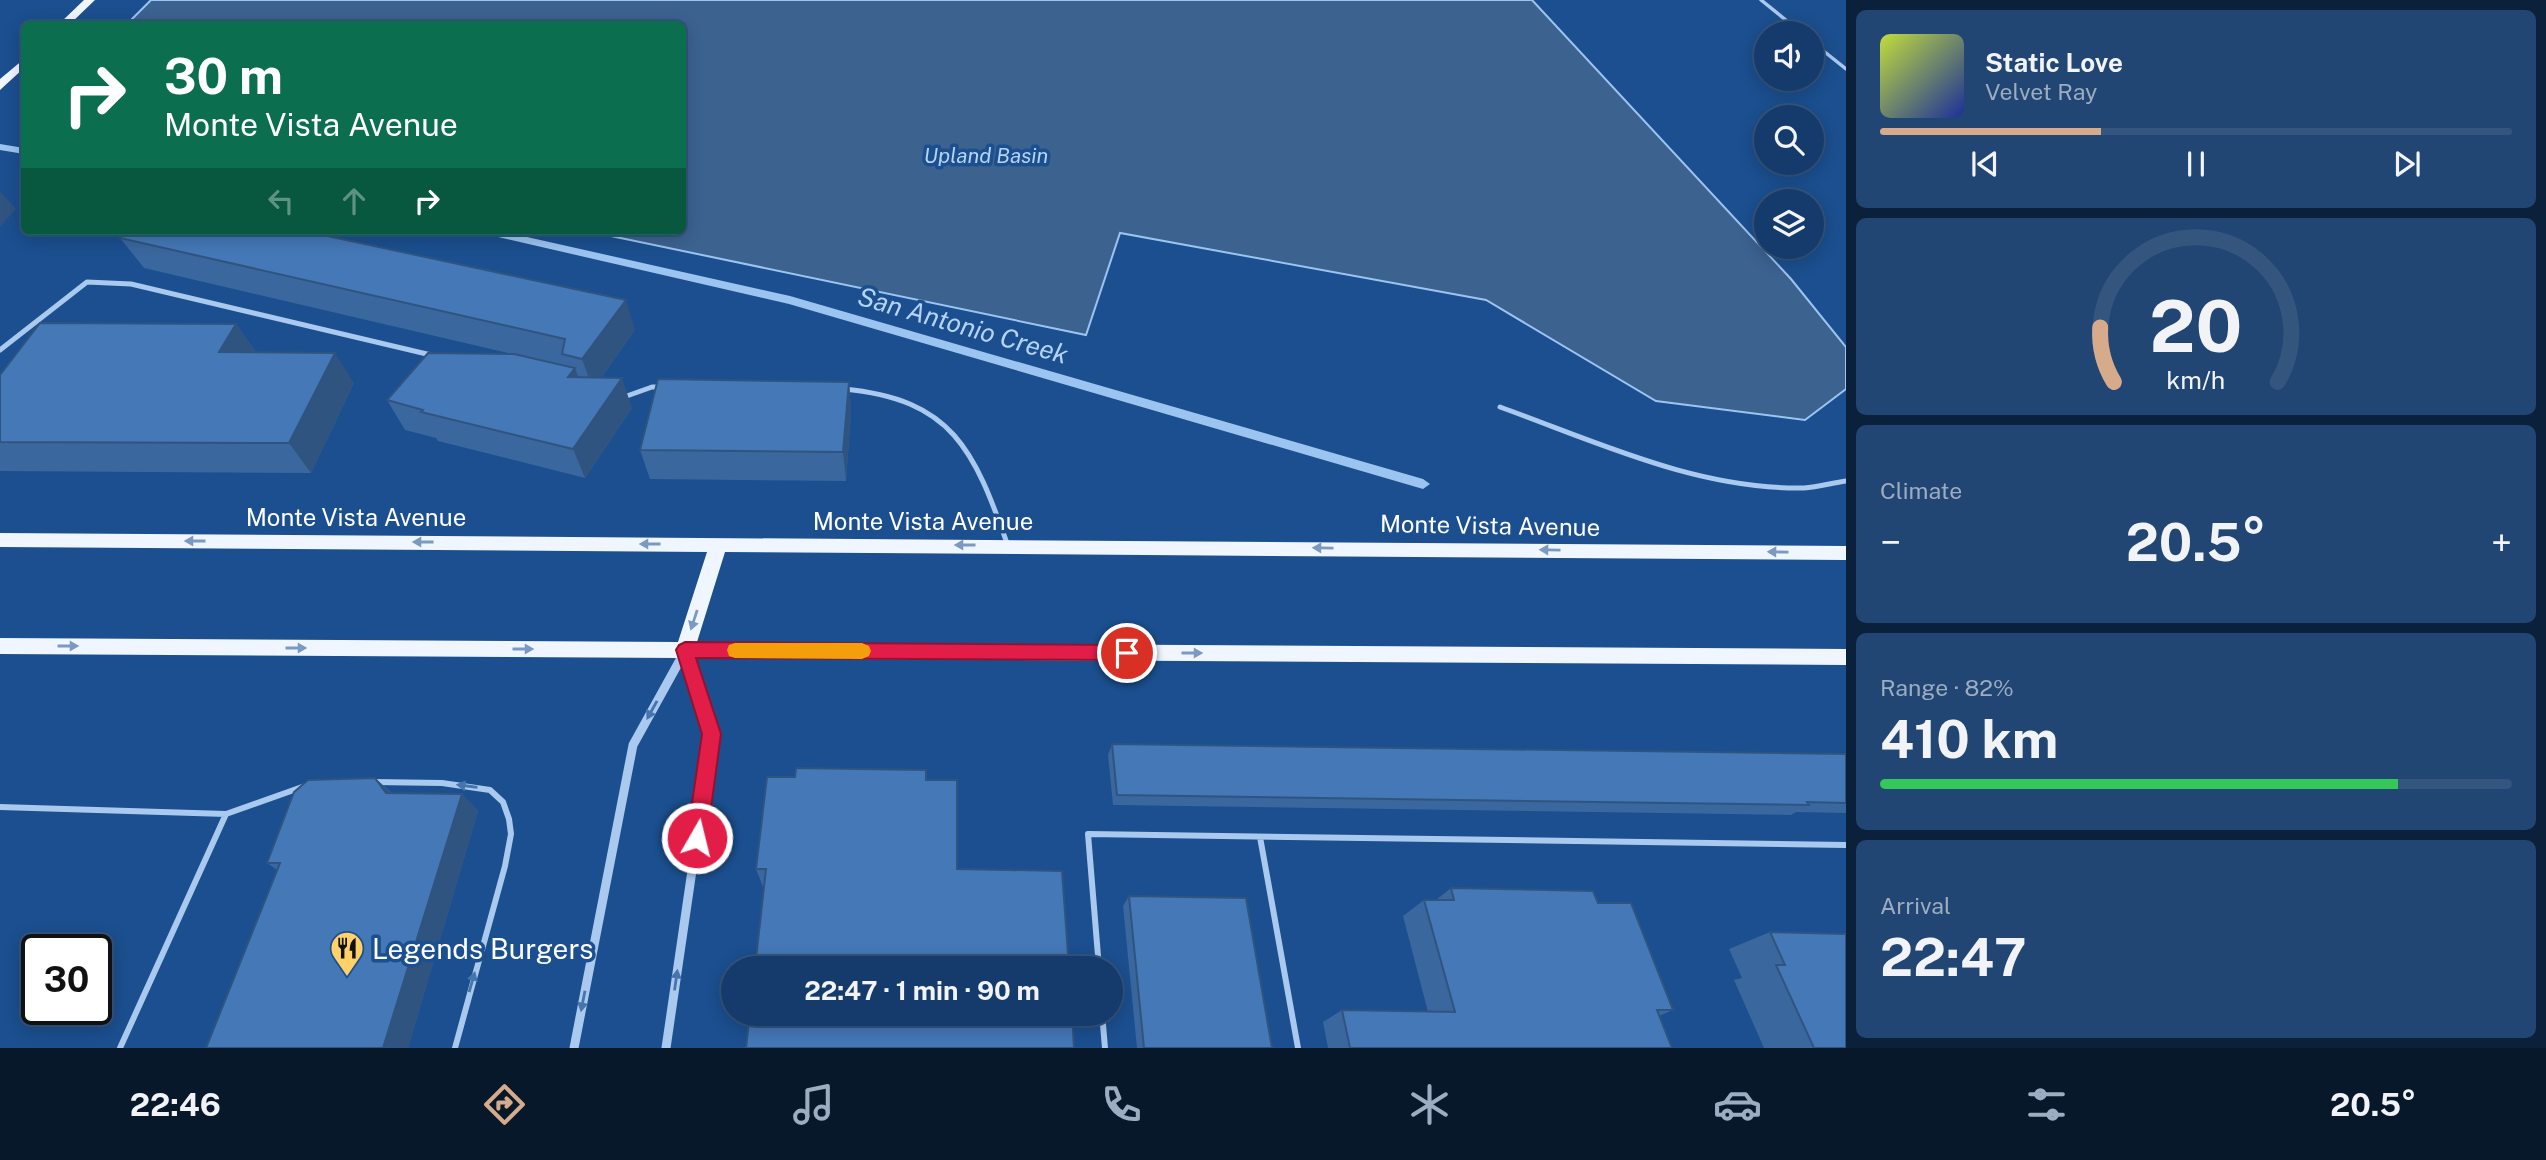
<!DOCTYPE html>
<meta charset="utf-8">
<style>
:root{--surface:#143b6b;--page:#214673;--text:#f1f3f6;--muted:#9dadc1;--line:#33557e;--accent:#d6ab8b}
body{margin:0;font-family:"Public Sans",sans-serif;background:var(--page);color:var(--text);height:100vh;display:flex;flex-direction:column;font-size:26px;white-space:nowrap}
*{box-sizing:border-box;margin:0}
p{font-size:23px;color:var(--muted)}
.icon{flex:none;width:38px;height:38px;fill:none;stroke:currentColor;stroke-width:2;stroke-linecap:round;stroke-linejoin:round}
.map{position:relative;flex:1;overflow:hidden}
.sheet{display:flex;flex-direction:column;gap:10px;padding:10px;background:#0b203b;width:700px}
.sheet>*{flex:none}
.hud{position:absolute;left:21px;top:21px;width:665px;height:214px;border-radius:10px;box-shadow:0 4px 18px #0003,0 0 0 2px var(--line);background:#0b6e4f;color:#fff;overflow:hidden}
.controls{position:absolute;left:1754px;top:21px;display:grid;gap:14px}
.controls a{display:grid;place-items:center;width:70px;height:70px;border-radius:50%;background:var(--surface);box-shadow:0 4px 18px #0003,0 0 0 2px var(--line);font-size:35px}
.speed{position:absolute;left:21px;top:934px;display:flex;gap:14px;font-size:35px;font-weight:700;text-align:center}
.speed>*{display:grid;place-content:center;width:91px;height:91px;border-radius:50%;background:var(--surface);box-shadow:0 4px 18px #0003,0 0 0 2px var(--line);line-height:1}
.speed .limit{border:4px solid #111;border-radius:10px;background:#fff;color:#111}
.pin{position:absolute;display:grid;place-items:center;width:60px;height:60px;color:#fff;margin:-30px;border:4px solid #fff;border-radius:50%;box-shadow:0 2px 7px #0007}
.me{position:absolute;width:77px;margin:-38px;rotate:8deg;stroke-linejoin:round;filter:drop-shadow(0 0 5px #0008)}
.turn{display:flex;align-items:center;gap:24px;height:147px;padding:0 28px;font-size:32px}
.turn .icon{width:91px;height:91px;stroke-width:2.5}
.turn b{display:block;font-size:49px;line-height:60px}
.lanes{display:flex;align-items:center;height:66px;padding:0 28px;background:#0003;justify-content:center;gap:35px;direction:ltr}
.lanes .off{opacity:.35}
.big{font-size:52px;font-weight:700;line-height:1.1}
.sheet .card{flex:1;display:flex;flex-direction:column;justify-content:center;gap:10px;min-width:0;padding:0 24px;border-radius:10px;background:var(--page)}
.sheet .dial{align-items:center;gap:0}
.dial svg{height:182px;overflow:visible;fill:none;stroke:var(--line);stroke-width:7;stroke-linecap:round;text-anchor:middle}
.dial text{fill:var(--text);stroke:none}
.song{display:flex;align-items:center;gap:21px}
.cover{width:84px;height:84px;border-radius:10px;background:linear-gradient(135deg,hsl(70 70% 55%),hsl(230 70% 35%))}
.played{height:7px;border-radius:4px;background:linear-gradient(90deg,var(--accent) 35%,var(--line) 35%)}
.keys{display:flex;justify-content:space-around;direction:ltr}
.heat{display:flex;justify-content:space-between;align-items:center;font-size:38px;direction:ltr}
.charge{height:10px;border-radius:5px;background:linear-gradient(90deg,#34c759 82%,var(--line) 0)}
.trip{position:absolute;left:721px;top:956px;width:402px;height:70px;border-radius:35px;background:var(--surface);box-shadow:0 4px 18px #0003,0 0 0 2px var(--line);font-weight:700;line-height:70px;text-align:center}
.tabs{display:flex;height:112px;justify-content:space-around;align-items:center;background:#08182b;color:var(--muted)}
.tabs .icon{width:49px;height:49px}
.tabs .selected{color:var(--accent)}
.tabs b{font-size:32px;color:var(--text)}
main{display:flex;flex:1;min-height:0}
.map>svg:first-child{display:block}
.water{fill:#3c6290;stroke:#9cc4f0;stroke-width:2}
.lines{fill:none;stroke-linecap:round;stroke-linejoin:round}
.stream{fill:#9cc4f0;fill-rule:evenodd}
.service-far2{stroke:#a9c9ee;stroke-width:3.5}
.service-far1{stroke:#a9c9ee;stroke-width:5}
.service{stroke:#a9c9ee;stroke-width:6}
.minor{stroke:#a9c9ee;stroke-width:9}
.primary{fill:#f0f6ff;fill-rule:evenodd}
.wall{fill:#3a679d}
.shaded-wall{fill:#305480}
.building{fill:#4478b7;stroke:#305480;stroke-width:2}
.oneway{fill:#7b9ac1}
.oneway2{fill:#4674ac}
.route{fill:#e11d48;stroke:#92132f;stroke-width:2}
.slow{fill:#f59e0b}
.labels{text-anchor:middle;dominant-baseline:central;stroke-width:7;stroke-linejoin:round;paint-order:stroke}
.far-water-label{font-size:21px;font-style:italic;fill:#b5d3f5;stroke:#1b4f8f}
.street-label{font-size:24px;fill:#fff;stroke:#1b4f8f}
.water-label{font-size:26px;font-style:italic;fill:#b5d3f5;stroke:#1b4f8f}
.near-poi-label{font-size:28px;fill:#fff;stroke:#1b4f8f;text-anchor:start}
</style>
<main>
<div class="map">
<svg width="1846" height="1048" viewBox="0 0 1846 1048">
<rect width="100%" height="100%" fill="#1b4f8f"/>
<path class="water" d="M151,0H1532L1791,279L1846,347V389L1805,420L1656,401L1486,300L1120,233L1086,335L587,231H682V24H127Z"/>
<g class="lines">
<path class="stream" d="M0,144L24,148V154L0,150Z
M480,231H500L790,296L1423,479L1430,484L1423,489L789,304L485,234Z"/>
<path class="service-far2" d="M1761,0L1802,33
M1811,41L1846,69"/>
<path class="service-far1" d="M0,350L87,282L131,284L431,355
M843,389C953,399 974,450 1008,546
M624,397L652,387H662
M1500,407C1597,442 1698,490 1804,488C1818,487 1832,483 1846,481"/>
<path class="service" d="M374,782L442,783L490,790L503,802L509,819L511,834L505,866L455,1048
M0,807L226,814L305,786
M1260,837L1298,1048
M1099,968L1088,834L1846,845
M1102,1013L1105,1048
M120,1048L226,814"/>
<path class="minor" d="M574,1048L633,745L685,651
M666,1048L712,734L685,651"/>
<path class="primary" d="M84,0H95L70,24H59Z
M24,59V68L0,90V79Z
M0,533L1846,546V560L725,552L697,642L1846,649V665L0,654V638L678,642L707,552L0,547Z"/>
</g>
<path class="wall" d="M120,238L635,330L601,378L632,408L585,478L438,441L436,438L405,430L387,400L512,354L144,268Z
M236,324L256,352L354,383L311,473L0,471V375Z
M849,382L851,412L846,481L650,479L640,450Z
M1112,744L1846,754V813L1796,812L1791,815L1113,805L1108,755Z
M375,778L392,793L462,794L478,811L408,1048H206L277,870L267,863Z
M926,780L957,869L763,887L756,869Z
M1451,888L1598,903L1673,1010L1659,1016L1672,1048H1328L1323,1022L1342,1010L1428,1012L1403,916L1424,900H1436Z
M1129,896L1272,1048H1137L1123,906Z
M1770,932L1846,1048H1764L1734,980L1742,978L1729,949Z"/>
<path class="shaded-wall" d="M0,191L16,209L0,227Z
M626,300L635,330L593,389L582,359Z
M236,324L258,355L219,352Z
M335,353L354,383L311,473L289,443Z
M575,368L586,398L568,377Z
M622,378L632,408L585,478L573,449Z
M849,382L851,412L846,481L843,452Z
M375,778L394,796L386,793Z
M462,794L478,811L408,1048H383Z"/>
<path class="building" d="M129,231H304L626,300L582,359L562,354L565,339L120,238Z
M40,323L236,324L219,352L335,353L289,443L0,442V375Z
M428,353L514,354L575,368L568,377L622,378L573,449L421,412L423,410L387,400Z
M658,379L849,382L843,452L640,450Z
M1112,744L1846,754V803L1807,802L1809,805L1117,795Z
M796,768L926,770V780H957V869L1062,871L1069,968H755L766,869H756L767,777H795Z
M375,778L386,793L462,794L383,1048H206L280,863H267L294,792L308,780Z
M1451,888L1593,891L1598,903H1631L1673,1010H1657L1672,1048H1350L1342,1010L1455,1012L1424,900H1454Z
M1129,896L1246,898L1272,1048H1144Z
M1770,932L1846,934V1048H1814L1776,965H1785Z
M750,1013H1072L1074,1048H746Z"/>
<defs><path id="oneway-solid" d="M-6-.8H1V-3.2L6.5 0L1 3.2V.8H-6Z" transform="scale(1.75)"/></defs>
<g class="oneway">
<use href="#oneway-solid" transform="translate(195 541) rotate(-180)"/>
<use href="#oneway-solid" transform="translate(423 542) rotate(-180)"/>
<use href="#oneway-solid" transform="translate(650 544) rotate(-180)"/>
<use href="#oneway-solid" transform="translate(965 545) rotate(-180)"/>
<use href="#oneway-solid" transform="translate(1323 548) rotate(-179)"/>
<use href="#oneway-solid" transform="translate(1550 550) rotate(-179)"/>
<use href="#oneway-solid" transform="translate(1778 552) rotate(-179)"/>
<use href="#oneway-solid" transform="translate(694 620) rotate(108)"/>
<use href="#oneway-solid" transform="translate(68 646)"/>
<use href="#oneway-solid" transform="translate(296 648)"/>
<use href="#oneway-solid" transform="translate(523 649)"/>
<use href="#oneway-solid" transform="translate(1192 653)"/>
</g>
<g class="oneway2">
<use href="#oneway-solid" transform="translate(652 710) rotate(119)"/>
<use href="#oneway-solid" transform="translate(467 786) rotate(-172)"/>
<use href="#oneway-solid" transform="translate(676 980) rotate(-82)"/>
<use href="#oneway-solid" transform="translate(472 982) rotate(-74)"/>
<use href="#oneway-solid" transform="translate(583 1001) rotate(101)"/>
</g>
<path class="route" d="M685,642L1127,645L1133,647L1136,653L1133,658L1127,660L696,658L721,734L707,838L704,845L697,847L690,845L687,838L702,734L676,650L679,645Z"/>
<path class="slow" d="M735,643H862L869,646L871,651L869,656L862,659L735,658L729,656L727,650L729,645Z"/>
<defs>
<symbol id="restaurant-pin" viewBox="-11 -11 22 30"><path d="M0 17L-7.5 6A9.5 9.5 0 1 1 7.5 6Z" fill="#ffd166" stroke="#1b4f8f"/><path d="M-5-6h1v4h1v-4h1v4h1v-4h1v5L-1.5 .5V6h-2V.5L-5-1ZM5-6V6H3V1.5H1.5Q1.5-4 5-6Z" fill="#111"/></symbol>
</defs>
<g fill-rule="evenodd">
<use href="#restaurant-pin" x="328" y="929" width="38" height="52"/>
</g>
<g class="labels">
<g class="far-water-label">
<text x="986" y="155">Upland Basin</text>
</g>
<g class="street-label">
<text x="356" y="517">Monte Vista Avenue</text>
<text x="923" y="521">Monte Vista Avenue</text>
<text transform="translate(1490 525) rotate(1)">Monte Vista Avenue</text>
</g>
<g class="water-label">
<text transform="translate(963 325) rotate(16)">San Antonio Creek</text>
</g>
<g class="near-poi-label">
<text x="372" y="948">Legends Burgers</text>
</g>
</g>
</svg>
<div class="controls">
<a><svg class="icon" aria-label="sound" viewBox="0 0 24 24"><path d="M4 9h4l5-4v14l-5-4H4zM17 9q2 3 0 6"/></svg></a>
<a><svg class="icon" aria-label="search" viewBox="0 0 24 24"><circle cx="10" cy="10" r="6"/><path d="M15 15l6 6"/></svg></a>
<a><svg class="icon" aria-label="layers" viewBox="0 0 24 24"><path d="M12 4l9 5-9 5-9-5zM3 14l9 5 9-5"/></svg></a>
</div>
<div class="speed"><div class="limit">30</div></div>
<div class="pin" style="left:1127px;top:653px;background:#d93025"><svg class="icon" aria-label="arrive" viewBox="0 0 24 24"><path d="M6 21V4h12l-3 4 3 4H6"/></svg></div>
<svg class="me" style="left:697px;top:838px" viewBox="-20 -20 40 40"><circle r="17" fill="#e11d48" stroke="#fff" stroke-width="3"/><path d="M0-11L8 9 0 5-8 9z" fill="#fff"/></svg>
<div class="trip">22:47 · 1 min · 90 m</div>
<div class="hud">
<div class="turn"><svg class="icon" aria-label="right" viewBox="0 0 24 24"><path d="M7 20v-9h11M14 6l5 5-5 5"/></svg><div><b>30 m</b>Monte Vista Avenue</div></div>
<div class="lanes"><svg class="icon off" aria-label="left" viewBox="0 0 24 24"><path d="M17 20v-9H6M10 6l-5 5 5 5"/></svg><svg class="icon off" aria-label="ahead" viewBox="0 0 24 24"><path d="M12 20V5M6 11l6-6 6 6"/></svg><svg class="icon" aria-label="right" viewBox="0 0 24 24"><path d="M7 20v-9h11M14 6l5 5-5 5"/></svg></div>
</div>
</div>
<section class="sheet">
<div class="card">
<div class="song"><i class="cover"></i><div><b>Static Love</b><p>Velvet Ray</p></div></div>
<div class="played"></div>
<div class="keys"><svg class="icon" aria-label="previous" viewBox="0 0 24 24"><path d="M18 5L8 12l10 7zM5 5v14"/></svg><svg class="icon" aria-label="pause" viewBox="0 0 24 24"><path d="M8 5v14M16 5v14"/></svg><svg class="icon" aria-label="next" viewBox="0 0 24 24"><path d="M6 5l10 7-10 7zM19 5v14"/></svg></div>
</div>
<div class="card dial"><svg viewBox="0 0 100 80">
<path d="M14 69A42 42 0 1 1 86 69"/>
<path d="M14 69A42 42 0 0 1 8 45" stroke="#d6ab8b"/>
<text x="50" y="56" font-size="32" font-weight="700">20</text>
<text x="50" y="72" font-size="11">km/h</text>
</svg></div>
<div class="card"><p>Climate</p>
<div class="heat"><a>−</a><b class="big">20.5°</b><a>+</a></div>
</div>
<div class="card"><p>Range · 82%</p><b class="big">410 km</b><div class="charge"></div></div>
<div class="card"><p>Arrival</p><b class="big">22:47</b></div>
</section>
</main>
<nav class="tabs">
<b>22:46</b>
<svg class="icon selected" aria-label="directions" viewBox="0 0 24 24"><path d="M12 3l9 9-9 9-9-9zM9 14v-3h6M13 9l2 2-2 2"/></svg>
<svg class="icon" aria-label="music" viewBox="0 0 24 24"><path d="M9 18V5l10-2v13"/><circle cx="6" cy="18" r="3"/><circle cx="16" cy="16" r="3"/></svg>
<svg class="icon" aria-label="phone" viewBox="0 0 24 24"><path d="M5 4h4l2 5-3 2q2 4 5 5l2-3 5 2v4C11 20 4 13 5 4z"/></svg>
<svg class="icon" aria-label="climate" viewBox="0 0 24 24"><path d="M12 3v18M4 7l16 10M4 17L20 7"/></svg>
<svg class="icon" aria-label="car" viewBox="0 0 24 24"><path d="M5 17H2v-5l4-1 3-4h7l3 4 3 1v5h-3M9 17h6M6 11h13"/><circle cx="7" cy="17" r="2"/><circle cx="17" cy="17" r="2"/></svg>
<svg class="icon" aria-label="filters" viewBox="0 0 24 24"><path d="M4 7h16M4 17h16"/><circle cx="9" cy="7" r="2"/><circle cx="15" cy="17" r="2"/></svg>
<b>20.5°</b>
</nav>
